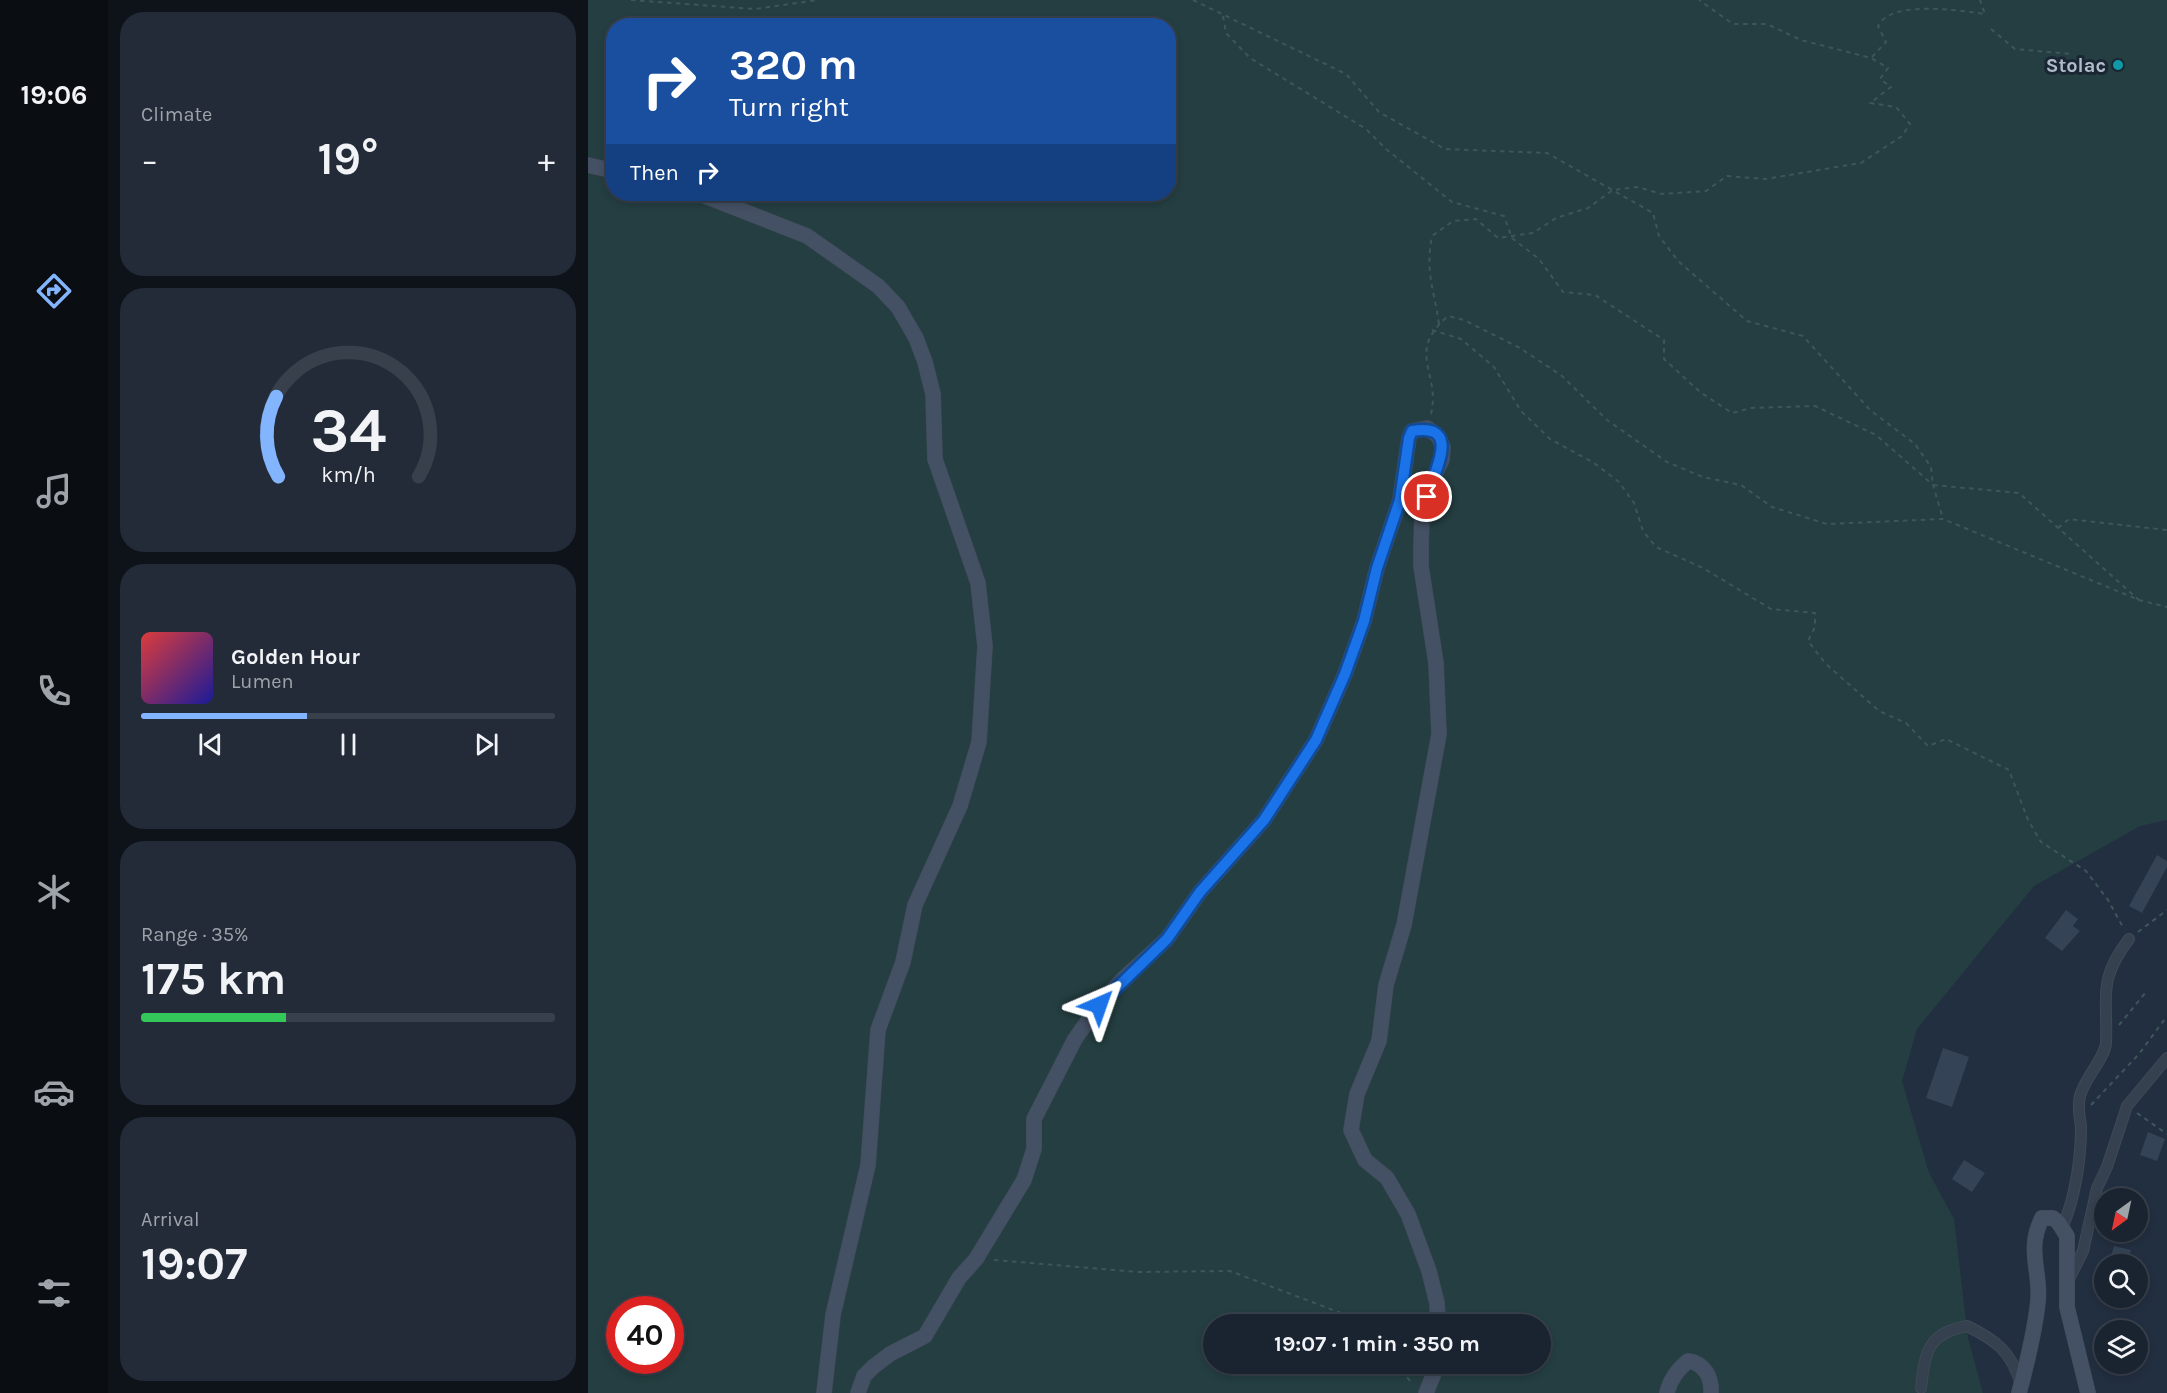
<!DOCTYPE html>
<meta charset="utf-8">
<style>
:root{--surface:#1a2330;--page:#232b38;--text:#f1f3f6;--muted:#9fa4ab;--line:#38404c;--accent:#83b5ff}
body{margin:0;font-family:Karla,sans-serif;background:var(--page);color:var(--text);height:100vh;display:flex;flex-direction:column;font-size:22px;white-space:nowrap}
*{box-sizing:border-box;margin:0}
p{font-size:20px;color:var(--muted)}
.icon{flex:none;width:33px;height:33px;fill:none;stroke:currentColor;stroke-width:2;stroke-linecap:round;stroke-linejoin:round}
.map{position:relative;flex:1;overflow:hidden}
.drawer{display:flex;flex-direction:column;gap:12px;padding:12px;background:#0e131a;width:480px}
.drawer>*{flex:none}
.top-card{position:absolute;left:18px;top:18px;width:570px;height:183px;border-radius:24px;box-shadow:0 3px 9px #0003,0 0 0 2px var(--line);background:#1a4fa0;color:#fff;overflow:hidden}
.needle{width:39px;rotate:213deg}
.tools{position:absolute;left:1506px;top:1188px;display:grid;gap:12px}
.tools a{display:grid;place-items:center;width:54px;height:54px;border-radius:50%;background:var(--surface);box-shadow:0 3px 9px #0003,0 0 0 2px var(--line);font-size:30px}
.speed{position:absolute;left:18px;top:1296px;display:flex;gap:12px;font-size:30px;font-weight:700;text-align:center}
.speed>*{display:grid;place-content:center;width:78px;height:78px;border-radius:50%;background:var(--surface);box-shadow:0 3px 9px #0003,0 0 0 2px var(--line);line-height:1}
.speed .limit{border:9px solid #d22;background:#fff;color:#111}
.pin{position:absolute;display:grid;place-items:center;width:51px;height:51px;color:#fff;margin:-26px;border:3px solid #fff;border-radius:50%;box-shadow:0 2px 6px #0007}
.me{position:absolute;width:66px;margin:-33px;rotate:43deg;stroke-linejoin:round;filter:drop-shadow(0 0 4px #0008)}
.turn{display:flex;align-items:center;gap:21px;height:126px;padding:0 24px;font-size:27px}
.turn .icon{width:78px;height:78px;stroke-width:2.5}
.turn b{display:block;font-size:42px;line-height:51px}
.then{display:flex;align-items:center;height:57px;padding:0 24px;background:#0003;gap:12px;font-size:22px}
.big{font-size:45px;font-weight:700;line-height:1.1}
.drawer .widget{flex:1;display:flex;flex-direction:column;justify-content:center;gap:9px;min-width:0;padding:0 21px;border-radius:24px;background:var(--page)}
.drawer .dial{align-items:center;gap:0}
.dial svg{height:156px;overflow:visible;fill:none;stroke:var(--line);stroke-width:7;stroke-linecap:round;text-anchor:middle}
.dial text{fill:var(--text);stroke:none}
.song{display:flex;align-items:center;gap:18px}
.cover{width:72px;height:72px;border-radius:9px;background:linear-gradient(135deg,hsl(0 70% 55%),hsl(240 70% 35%))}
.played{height:6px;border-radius:3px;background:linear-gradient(90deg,var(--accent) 40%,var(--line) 40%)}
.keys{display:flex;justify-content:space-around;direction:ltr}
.heat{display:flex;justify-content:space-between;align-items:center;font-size:33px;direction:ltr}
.charge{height:9px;border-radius:4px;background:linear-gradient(90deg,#34c759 35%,var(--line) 0)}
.trip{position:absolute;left:615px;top:1314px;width:348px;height:60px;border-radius:30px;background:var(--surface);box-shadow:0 3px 9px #0003,0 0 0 2px var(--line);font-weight:700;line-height:60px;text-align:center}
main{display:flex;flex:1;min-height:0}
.menu{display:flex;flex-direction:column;width:108px;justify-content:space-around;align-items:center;background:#0a0e13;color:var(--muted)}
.menu .icon{width:42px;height:42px}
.menu .on{color:var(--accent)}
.menu b{font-size:27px;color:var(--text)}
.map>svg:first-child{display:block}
.green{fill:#243e41;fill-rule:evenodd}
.building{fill:#344356}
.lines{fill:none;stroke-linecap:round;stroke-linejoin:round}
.street-casing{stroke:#3f4a58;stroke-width:12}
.secondary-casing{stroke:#3f4a58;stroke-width:16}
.path{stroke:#3d5759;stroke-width:2;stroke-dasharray:4.5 4.5;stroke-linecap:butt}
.street{stroke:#36414f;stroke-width:10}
.secondary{stroke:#445063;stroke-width:15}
.route-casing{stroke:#114b97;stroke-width:15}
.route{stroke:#1a73e8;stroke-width:10}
.culture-dot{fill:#0f9aa8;stroke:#1b2634;stroke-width:2}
.labels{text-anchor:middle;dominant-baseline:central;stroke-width:6;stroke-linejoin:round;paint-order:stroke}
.poi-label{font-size:20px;font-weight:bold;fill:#b2bcca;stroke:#1b2634;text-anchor:end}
</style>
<main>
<nav class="menu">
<b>19:06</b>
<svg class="icon on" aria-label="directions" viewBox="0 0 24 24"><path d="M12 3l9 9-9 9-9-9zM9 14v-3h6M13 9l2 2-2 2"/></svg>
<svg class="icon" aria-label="music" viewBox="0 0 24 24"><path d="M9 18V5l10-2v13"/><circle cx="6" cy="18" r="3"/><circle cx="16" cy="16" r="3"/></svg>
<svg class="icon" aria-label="phone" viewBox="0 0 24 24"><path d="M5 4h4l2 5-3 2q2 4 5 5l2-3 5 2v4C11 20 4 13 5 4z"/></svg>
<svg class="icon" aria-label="climate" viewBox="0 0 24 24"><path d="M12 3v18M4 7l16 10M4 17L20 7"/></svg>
<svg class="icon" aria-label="car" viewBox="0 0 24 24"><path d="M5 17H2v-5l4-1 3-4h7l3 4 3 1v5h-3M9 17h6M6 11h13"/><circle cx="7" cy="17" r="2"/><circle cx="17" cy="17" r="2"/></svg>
<svg class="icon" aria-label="filters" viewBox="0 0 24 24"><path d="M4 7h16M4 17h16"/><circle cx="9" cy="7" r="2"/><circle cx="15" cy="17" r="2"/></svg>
</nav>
<section class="drawer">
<div class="widget"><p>Climate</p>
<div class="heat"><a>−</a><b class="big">19°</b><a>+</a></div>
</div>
<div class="widget dial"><svg viewBox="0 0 100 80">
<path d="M14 69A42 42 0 1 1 86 69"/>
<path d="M14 69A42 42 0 0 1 13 28" stroke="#83b5ff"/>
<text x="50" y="56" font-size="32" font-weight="700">34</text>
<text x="50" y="72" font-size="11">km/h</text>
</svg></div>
<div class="widget">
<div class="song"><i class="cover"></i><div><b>Golden Hour</b><p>Lumen</p></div></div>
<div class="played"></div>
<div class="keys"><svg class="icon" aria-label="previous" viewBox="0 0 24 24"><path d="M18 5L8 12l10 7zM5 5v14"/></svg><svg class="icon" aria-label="pause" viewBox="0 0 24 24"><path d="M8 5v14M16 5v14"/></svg><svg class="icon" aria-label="next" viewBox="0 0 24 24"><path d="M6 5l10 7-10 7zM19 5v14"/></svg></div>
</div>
<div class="widget"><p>Range · 35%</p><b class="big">175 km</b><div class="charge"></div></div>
<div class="widget"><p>Arrival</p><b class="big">19:07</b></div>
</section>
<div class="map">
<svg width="1579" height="1393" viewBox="0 0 1579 1393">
<rect width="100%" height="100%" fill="#222f40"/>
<path class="green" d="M0,0H1579V820L1552,826L1446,886L1329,1029L1314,1081L1341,1173L1366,1219L1380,1338L1395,1393H0ZM26,26H580V194H26ZM32,1310H82V1360H32ZM626,1324H952V1364H626Z"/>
<path class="building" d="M1569,855L1579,861V867L1554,913L1541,906Z
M1478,910L1490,919L1485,926L1492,931L1474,951L1457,938Z
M1355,1048L1381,1057L1364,1107L1338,1098Z
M1560,1132L1577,1139L1569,1161L1552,1155Z
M1376,1160L1397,1173L1384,1192L1364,1179Z
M1526,1246L1543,1250L1539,1264H1521Z"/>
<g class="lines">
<defs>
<path id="street" d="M1475,1226C1487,1197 1493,1160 1493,1127C1492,1116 1489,1108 1492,1096C1496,1079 1517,1058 1518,1043C1520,996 1509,981 1541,939
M1481,1279L1495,1251L1509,1188L1519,1167L1539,1106L1579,1058
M1333,1388C1337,1353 1339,1333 1379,1326C1408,1340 1424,1352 1433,1385"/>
<path id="secondary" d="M0,165L26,171
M112,194L219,236L290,286L310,307L328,338L337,362L345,394L347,459L390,583L397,646L391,742L372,806L327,905L315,962L290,1030L280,1165L245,1315L236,1393
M270,1393L276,1376L285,1367L302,1354L337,1336L371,1278L388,1259L436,1180L446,1149V1119L487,1039L511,1005L535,979L579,939L612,892L676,820L728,740L757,674L776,621L789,568L812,500L821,438L824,431L839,428L850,436L855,447L854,460L843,481L834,514L833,548V566L848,663L851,734L816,925L798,985L791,1041L769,1094L763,1130L777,1160L799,1178L820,1214L841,1271L849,1303L850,1324
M838,1393L847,1371V1364
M1079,1393C1082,1379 1089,1370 1100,1361C1116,1363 1124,1377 1123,1393
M1431,1393C1439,1363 1447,1331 1450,1301C1453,1271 1438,1250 1454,1218H1465L1470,1222L1479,1236V1307L1500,1393"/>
</defs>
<use href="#street" class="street-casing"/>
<use href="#secondary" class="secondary-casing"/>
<path class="path" d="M43,0L167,9L230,0
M605,0L758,74L791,112L857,149L959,153L1065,213L1071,236L1090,261L1159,321L1215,336L1282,410L1327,444L1343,467L1345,485L1431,493L1551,600
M635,16L638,33L662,58L778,129L798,149L864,202L916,216L924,238L951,259L975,292L1007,295L1076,340V359L1112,392L1144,413L1163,408L1227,406L1288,435L1345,485L1355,519
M1403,29L1427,49L1484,54
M1284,57L1298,42L1290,26C1303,0 1368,10 1397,14L1392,0
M851,324C846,289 837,272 844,236L865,221L888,219L910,238L945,233L968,218L1000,208L1025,190L1049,187L1074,194L1118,191L1139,176L1177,179L1273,163L1314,136L1322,124L1308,107L1282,103L1303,87L1292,79L1300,68L1283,58L1213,40L1179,24H1145L1111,0
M844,330L873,339L906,367L933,411L962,439L1006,463L1031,482L1046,503L1055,531L1068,547L1115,568L1183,609L1227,613V627L1220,641L1237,663L1291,711L1318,723L1340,746L1358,739L1421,770L1440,820L1453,842L1498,871L1520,900L1536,929
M843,414C853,372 817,353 860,316L876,320L932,348L974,376L1019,420L1079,462L1115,477L1153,485L1184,507L1239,524L1355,519L1551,600L1579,607
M1470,528L1481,519L1579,530
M1550,932L1579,910
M1531,1025L1558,992
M1503,1105L1551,1054L1579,1016
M1549,1113L1579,1134
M406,1260L550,1272L642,1271L782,1324
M807,1364L825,1384"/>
<use href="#street" class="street"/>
<use href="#secondary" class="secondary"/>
</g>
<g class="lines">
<defs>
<path id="route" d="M511,1005L579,939L612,892L676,820L728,740L757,674L776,621L789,568L812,500L821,438L824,431C876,422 845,473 839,497"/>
</defs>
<use href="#route" class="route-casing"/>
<use href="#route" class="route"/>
</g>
<circle class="culture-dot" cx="1530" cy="65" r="6"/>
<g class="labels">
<g class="poi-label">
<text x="1518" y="65">Stolac</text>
</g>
</g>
</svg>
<div class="tools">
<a><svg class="needle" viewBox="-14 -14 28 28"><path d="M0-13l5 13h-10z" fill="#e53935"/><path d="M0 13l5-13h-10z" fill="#9fa4ab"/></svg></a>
<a><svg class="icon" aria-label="search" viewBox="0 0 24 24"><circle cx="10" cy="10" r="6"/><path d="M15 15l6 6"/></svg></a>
<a><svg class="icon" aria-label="layers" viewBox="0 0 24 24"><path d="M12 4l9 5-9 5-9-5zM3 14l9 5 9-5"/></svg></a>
</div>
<div class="speed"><div class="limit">40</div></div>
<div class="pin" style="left:839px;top:497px;background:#d93025"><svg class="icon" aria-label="arrive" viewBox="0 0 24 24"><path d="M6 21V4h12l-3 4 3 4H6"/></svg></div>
<svg class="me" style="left:511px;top:1005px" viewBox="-20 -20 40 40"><path d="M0-17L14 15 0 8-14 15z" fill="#1a73e8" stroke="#fff" stroke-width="4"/></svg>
<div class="trip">19:07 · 1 min · 350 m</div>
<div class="top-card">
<div class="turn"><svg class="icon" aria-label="right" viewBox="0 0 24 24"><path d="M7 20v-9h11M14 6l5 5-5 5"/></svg><div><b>320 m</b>Turn right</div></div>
<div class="then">Then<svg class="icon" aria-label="right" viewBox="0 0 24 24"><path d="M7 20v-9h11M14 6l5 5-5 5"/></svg></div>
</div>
</div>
</main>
